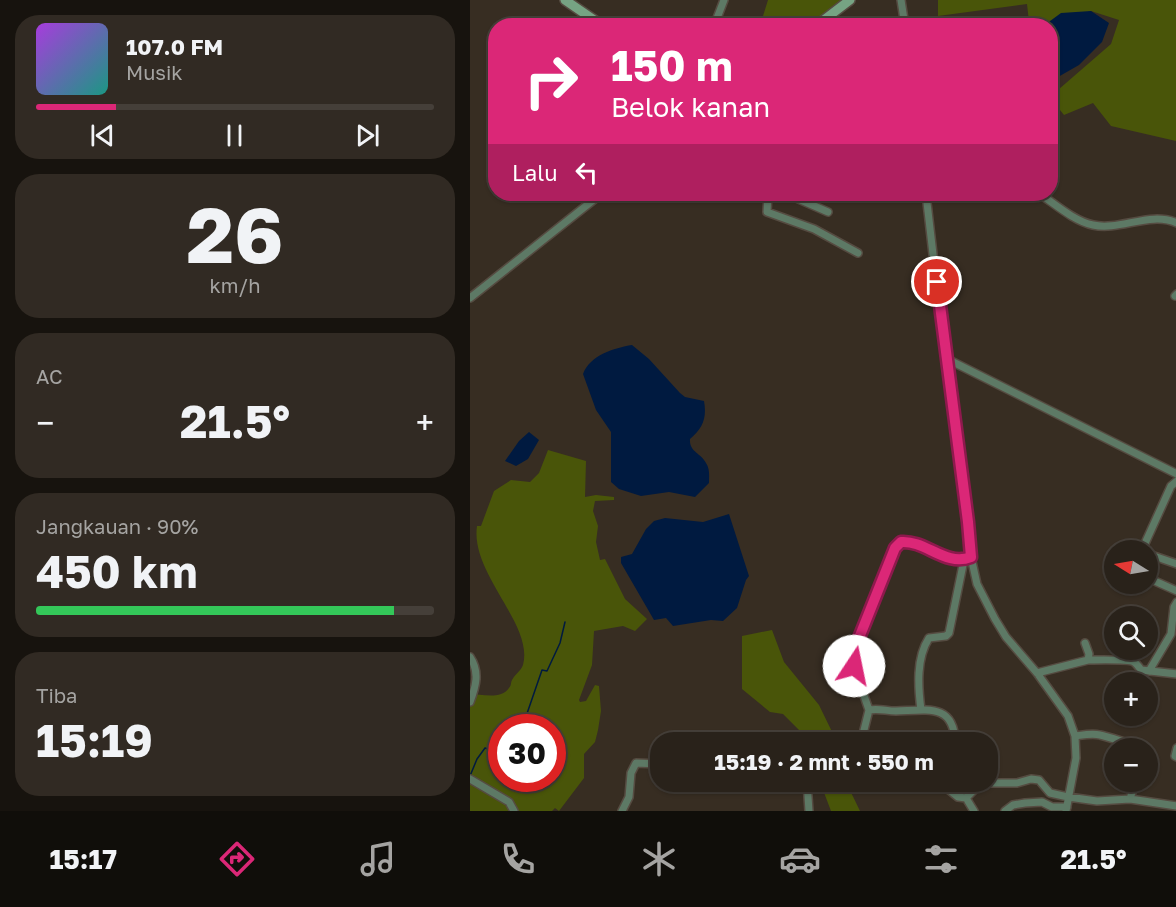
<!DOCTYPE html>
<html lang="id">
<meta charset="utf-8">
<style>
:root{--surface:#29221a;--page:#312a23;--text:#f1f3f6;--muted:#a5a4a2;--line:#453f39;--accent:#db2777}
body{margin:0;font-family:"Golos Text",sans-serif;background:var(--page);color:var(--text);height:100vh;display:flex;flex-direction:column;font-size:22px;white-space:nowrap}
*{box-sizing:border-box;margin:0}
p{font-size:20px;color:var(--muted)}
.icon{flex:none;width:33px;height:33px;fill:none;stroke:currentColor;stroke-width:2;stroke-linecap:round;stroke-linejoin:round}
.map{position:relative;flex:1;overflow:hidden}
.details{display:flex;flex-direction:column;gap:15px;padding:15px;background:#17130e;width:470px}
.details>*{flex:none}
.guide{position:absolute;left:18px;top:18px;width:570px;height:183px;border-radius:24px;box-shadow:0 2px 4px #0004,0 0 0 2px var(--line);background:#db2777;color:#fff;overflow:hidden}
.needle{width:39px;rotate:281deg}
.fabs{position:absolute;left:634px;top:540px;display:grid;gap:12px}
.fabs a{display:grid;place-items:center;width:54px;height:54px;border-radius:50%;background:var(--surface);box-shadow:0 2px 4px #0004,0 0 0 2px var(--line);font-size:30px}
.speed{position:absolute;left:18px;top:714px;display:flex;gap:12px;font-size:30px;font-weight:700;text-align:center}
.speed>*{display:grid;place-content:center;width:78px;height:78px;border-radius:50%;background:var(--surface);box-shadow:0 2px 4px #0004,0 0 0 2px var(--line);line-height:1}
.speed .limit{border:9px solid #d22;background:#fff;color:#111}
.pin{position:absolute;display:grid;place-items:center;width:51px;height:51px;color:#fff;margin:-26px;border:3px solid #fff;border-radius:50%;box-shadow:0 2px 6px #0007}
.me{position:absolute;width:66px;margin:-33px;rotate:11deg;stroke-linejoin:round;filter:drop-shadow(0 0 4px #0008)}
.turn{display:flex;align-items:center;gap:21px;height:126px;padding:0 24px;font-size:27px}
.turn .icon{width:78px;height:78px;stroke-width:2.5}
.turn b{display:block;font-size:42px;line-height:51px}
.then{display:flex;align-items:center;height:57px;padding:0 24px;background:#0003;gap:12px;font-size:22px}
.big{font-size:45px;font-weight:700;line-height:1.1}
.details .card{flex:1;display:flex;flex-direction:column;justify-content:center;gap:9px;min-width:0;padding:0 21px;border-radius:24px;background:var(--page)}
.details .dial{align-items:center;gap:0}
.dial b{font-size:78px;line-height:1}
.song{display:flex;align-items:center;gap:18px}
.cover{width:72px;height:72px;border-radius:9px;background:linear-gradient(135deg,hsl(280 70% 55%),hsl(170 70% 35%))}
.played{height:6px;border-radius:3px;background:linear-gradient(90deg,var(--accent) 20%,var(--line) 20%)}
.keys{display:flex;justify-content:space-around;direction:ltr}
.heat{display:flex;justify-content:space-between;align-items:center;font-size:33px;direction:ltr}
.charge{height:9px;border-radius:4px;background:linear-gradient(90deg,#34c759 90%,var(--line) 0)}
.trip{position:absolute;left:180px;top:732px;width:348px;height:60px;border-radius:24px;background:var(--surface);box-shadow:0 2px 4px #0004,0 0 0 2px var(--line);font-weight:700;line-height:60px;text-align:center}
.tabs{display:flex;height:96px;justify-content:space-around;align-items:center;background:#100e0a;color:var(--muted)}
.tabs .icon{width:42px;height:42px}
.tabs .selected{color:var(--accent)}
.tabs b{font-size:27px;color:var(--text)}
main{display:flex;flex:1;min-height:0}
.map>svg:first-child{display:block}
.green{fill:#495509;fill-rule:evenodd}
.water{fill:#001a40}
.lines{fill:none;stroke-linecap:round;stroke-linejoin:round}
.stream{stroke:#001a40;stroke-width:1.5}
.street-casing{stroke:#554b41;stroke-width:10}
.secondary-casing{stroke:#554b41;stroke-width:12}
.street{stroke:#5d7965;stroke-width:7}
.secondary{stroke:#76a383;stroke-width:9}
.route-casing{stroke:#8e194d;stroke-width:15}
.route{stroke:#db2777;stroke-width:10}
</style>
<main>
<section class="details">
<div class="card">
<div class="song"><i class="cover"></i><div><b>107.0 FM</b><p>Musik</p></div></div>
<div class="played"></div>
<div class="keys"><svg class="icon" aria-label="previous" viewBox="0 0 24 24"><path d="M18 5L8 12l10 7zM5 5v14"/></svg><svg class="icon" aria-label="pause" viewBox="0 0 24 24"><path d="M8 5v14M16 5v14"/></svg><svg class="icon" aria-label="next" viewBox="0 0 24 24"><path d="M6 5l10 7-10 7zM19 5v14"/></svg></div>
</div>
<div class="card dial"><b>26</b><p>km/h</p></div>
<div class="card"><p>AC</p>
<div class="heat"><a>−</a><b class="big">21.5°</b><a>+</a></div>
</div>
<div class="card"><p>Jangkauan · 90%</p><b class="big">450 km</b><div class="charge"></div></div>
<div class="card"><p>Tiba</p><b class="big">15:19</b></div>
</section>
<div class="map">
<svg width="707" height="811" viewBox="0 0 707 811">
<rect width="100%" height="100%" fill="#372d22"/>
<path class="green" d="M298,0H380L347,25H300L293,16Z
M468,0H706V141L641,126L623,103L594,115L581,99V96L641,44L649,20L621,11L576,25H552L559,22L557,4L468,16Z
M78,450L116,461L115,497L126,495L144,497V500L125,501L123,511L128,526L126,542L130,560L135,559L155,599L177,619L165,631L153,626L124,631L122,665L109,700L110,702L116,701L125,685L129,686L131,711L128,730L125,742L114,754V778L89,811L85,808L82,811H0V694C11,694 31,700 39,688C42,684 40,685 42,680C45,674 51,671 53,665C64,624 0,574 7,526H11L24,491L41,480L60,482L69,473ZM32,728H82V778H32Z
M302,630L314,662L349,705L367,742H334L329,730L313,714L300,712L272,689V636Z
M350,782H376L390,811H361Z"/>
<path class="water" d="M621,11L639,23L632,42L609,65L581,81L580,26L576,24L591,13Z
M162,345L179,359L210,393L215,397L234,401C237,418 233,428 220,439C219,452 231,453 236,463C240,469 239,476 239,483L225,497L199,492L171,496L149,489L141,482V432L126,410L113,374C120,355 144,348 162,345Z
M59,432L69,440L58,459L46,466L35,461L49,441Z
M259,514L279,576L276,580L267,608L253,621L241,620L203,626L196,618L184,620L151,563V557L162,554L176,529L184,521L195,518L233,522Z"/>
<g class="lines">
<path class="stream" d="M52,728L72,670L77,671L90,643L95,622
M0,776L7,759L15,748L32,754"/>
<defs>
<path id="street" d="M431,0L435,26
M244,26L254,0
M298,194L297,212L344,229L388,253
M317,194L358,212
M456,194L471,323L498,522L501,557L507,584L525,619L536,637L567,673L598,716L605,736L606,758L596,811
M570,194C585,204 604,221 623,225C650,231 680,211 707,223
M705,296L707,294
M0,298L131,194
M477,359L707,474
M672,550L701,486L707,481
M678,554L707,564
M678,578L707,591
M0,657C10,672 6,686 0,702
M618,660C626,660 659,659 664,662C667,664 669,667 671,670L707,674
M679,671L701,634L704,607L707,602
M567,673L618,660L619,654L615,643
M399,710C409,708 416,711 426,711C457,710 484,703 485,742
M451,710C448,687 446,658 459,638L476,636L479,633L494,560
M605,736C613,735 622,733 630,735C635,736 668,746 671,748
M391,742L399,710L384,667L387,643L425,548L431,542C456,540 475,567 501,557
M707,748L705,756L707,757
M0,779L39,802L44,811
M242,782H251
M337,782L339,811
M482,782L478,789L488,797L496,798L511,783H547L561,779L569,780L580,793L598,797L627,801L660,799L665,782
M496,798L504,811
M660,799L707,806
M152,811L159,797L161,773L166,763L190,764
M535,811L543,805L555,803L572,802L582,807H597"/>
<path id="secondary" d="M95,0L127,22L139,26
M346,26L380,0"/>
</defs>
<use href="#street" class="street-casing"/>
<use href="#secondary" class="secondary-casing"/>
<use href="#street" class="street"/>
<use href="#secondary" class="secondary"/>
</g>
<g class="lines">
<defs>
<path id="route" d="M384,666L387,643L425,548L431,542C456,540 475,567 501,557L498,522L467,282"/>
</defs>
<use href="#route" class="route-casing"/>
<use href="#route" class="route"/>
</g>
</svg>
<div class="fabs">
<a><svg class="needle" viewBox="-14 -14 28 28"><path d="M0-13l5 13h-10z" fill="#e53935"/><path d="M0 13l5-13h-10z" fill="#a5a4a2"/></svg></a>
<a><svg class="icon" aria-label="search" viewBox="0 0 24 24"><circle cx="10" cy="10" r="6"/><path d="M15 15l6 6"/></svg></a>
<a>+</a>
<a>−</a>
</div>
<div class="speed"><div class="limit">30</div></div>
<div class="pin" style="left:467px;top:282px;background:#d93025"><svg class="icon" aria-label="arrive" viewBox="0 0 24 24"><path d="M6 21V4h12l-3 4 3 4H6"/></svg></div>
<svg class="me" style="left:384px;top:666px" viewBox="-20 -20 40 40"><circle r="19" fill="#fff"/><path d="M0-13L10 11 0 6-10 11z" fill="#db2777"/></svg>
<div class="trip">15:19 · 2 mnt · 550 m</div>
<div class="guide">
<div class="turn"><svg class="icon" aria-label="right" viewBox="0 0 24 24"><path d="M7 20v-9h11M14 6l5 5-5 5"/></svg><div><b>150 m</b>Belok kanan</div></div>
<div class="then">Lalu<svg class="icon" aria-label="left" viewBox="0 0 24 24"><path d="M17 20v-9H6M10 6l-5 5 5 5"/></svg></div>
</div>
</div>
</main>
<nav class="tabs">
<b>15:17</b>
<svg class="icon selected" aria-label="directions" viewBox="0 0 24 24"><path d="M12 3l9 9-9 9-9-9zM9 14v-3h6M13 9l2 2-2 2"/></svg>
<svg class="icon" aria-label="music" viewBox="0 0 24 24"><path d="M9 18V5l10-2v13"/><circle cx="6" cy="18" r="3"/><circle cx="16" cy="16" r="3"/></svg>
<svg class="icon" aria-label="phone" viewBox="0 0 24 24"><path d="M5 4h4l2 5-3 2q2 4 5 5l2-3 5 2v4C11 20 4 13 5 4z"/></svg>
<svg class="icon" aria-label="climate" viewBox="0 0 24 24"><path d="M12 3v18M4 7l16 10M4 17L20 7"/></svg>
<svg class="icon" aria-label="car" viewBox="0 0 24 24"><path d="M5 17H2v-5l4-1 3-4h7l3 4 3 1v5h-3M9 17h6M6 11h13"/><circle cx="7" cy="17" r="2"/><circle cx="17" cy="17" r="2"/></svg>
<svg class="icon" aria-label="filters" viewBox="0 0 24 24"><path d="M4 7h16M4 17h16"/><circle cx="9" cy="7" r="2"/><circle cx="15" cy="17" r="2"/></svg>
<b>21.5°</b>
</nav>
